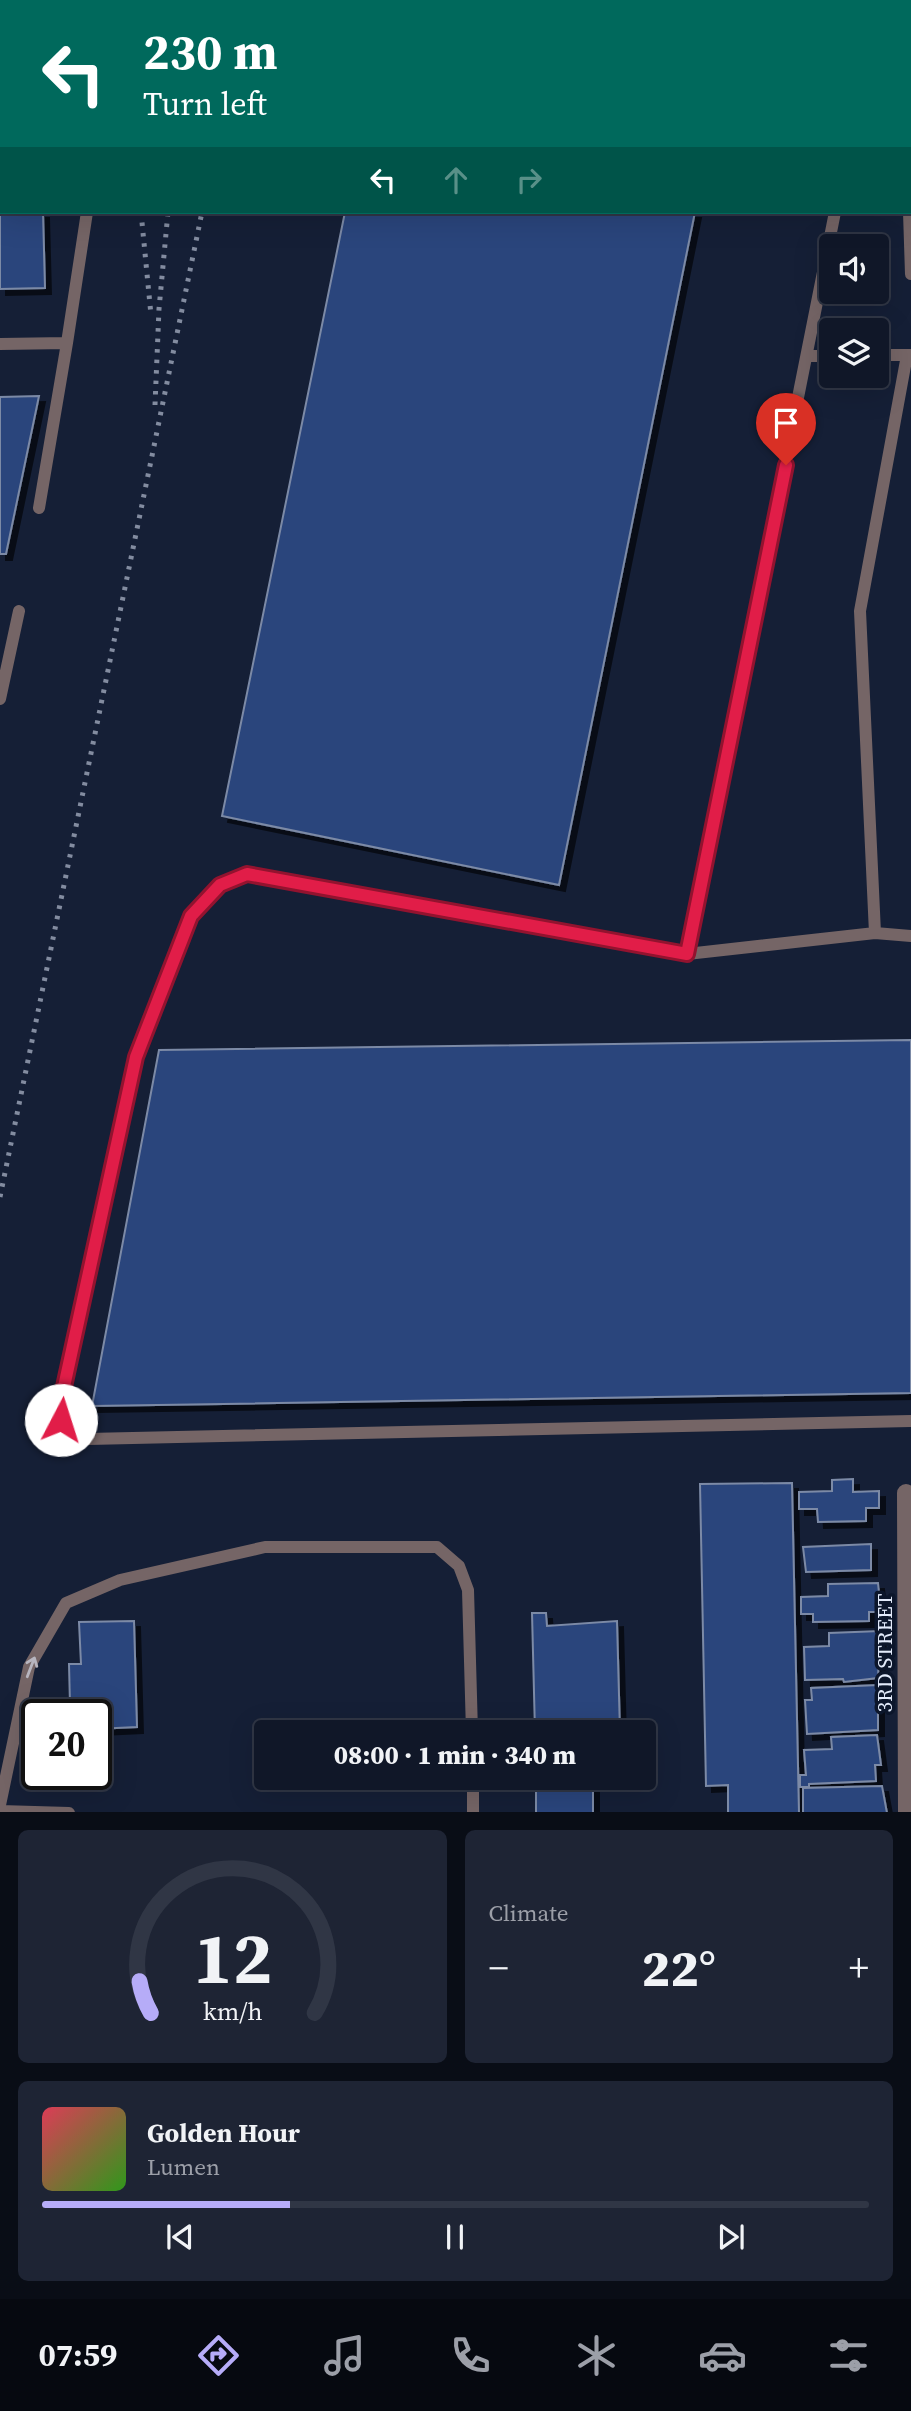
<!DOCTYPE html>
<meta charset="utf-8">
<style>
:root{--surface:#101728;--page:#1e2434;--text:#f1f3f6;--muted:#9c9fa8;--line:#303645;--accent:#b6acf8}
body{margin:0;font-family:"Source Serif 4",serif;background:var(--page);color:var(--text);height:100vh;display:flex;flex-direction:column;font-size:26px;white-space:nowrap}
*{box-sizing:border-box;margin:0}
p{font-size:23px;color:var(--muted)}
.icon{flex:none;width:38px;height:38px;fill:none;stroke:currentColor;stroke-width:2;stroke-linecap:round;stroke-linejoin:round}
.map{position:relative;height:1812px;overflow:hidden}
.drawer{display:flex;flex-direction:column;gap:18px;padding:18px;background:#090d16;flex:1}
.drawer>*{flex:none}
.banner{position:absolute;left:0px;top:0px;width:912px;height:214px;box-shadow:0 7px 28px #0002,0 0 0 2px var(--line);background:#00695c;color:#fff;overflow:hidden}
.controls{position:absolute;left:819px;top:234px;display:grid;gap:14px}
.controls a{display:grid;place-items:center;width:70px;height:70px;border-radius:7px;background:var(--surface);box-shadow:0 7px 28px #0002,0 0 0 2px var(--line);font-size:35px}
.speed{position:absolute;left:21px;top:1699px;display:flex;gap:14px;font-size:35px;font-weight:700;text-align:center}
.speed>*{display:grid;place-content:center;width:91px;height:91px;border-radius:50%;background:var(--surface);box-shadow:0 7px 28px #0002,0 0 0 2px var(--line);line-height:1}
.speed .limit{border:4px solid #111;border-radius:10px;background:#fff;color:#111}
.pin{position:absolute;display:grid;place-items:center;width:60px;height:60px;color:#fff;margin:-72px -30px;border-radius:50% 50% 50% 0;rotate:-45deg;box-shadow:0 0 7px #0007}
.pin .icon{rotate:45deg}
.me{position:absolute;width:77px;margin:-38px;rotate:5deg;stroke-linejoin:round;filter:drop-shadow(0 0 5px #0008)}
.turn{display:flex;align-items:center;gap:24px;height:147px;padding:0 28px;font-size:32px}
.turn .icon{width:91px;height:91px;stroke-width:2.5}
.turn b{display:block;font-size:49px;line-height:60px}
.lanes{display:flex;align-items:center;height:66px;padding:0 28px;background:#0003;justify-content:center;gap:35px;direction:ltr}
.lanes .off{opacity:.35}
.big{font-size:52px;font-weight:800;line-height:1.1}
.drawer .widget{flex:1;display:flex;flex-direction:column;justify-content:center;gap:10px;min-width:0;padding:0 24px;border-radius:10px;background:var(--page)}
.drawer .dial{align-items:center;gap:0}
.dial svg{height:182px;overflow:visible;fill:none;stroke:var(--line);stroke-width:7;stroke-linecap:round;text-anchor:middle}
.dial text{fill:var(--text);stroke:none}
.song{display:flex;align-items:center;gap:21px}
.cover{width:84px;height:84px;border-radius:10px;background:linear-gradient(135deg,hsl(350 70% 55%),hsl(110 70% 35%))}
.played{height:7px;border-radius:4px;background:linear-gradient(90deg,var(--accent) 30%,var(--line) 30%)}
.keys{display:flex;justify-content:space-around;direction:ltr}
.heat{display:flex;justify-content:space-between;align-items:center;font-size:38px;direction:ltr}
.drawer .tiles{flex:1;display:grid;gap:18px;grid-template-columns:1fr 1fr}
.widget:last-child{grid-column:span 2}
.trip{position:absolute;left:254px;top:1720px;width:402px;height:70px;border-radius:7px;background:var(--surface);box-shadow:0 7px 28px #0002,0 0 0 2px var(--line);font-weight:800;line-height:70px;text-align:center}
.menu{display:flex;height:112px;justify-content:space-around;align-items:center;background:#060910;color:var(--muted)}
.menu .icon{width:49px;height:49px}
.menu .current{color:var(--accent)}
.menu b{font-size:32px;color:var(--text)}
.map>svg:first-child{display:block}
.building{fill:#2b457c;stroke:#7c8aa6;stroke-width:2;filter:url(#shadow)}
.lines{fill:none;stroke-linecap:round;stroke-linejoin:round}
.lane{stroke:#756566;stroke-width:12}
.street{stroke:#756566;stroke-width:18}
.rail{stroke:#838ca0;stroke-width:5;stroke-dasharray:3.5 7;stroke-linecap:butt}
.oneway{stroke:#b7b5bf}
.route-casing{stroke:#92132f;stroke-width:18}
.route{stroke:#e11d48;stroke-width:12}
.labels{text-anchor:middle;dominant-baseline:central;stroke-width:7;stroke-linejoin:round;paint-order:stroke}
.street-label{font-size:21px;fill:#e3ebfb;stroke:#0c162b}
</style>
<div class="map">
<svg width="911" height="1813" viewBox="0 0 911 1813">
<defs>
<filter id="shadow"><feDropShadow dx="6" dy="6" stdDeviation="0" flood-color="#0009"/></filter>
</defs>
<rect width="100%" height="100%" fill="#151f36"/>
<path class="building" d="M0,0H15L2,2V50Z
M57,0H125V2H57Z
M387,0H738L387,2Z
M0,150L2,212H43L45,288L0,289Z
M345,212H695L559,885L222,816Z
M39,396L6,554H0V397Z
M911,1040V1393L92,1406L159,1050Z
M853,1479V1492L879,1491V1508H866V1521L818,1522L817,1509H799V1492L832,1491V1480Z
M792,1483L799,1813H728V1785L706,1786L700,1484Z
M871,1544V1570L806,1572L803,1547Z
M878,1583L881,1612H869V1621L813,1622V1614H801V1597L828,1596V1584Z
M532,1613H546L547,1626L617,1621L620,1732H535Z
M134,1621L137,1727L96,1729V1715H82L81,1704L70,1705L69,1664H81L79,1622Z
M880,1631L878,1678L844,1682L843,1679L805,1680L804,1647L829,1646V1633Z
M878,1685V1730L807,1734L805,1700H812L811,1688Z
M877,1735L881,1765H875L876,1781L809,1784V1787H800V1775H806L804,1750L832,1749L831,1737Z
M536,1778H593V1813H536Z
M882,1786L887,1813H803V1788Z"/>
<g class="lines">
<path class="lane" d="M875,2L876,0
M0,109H2
M910,180L911,181
M909,212L911,274
M67,343L87,212
M0,344L67,343L39,508
M877,355H911
M808,356H831
M0,699L19,611
M875,933L860,611L907,355
M911,936L875,933L687,954L247,874L220,885L191,916L136,1057L60,1405C61,1426 69,1432 88,1439L911,1421
M687,954L835,212
M473,1778V1813
M0,1805L29,1667L66,1603L120,1580L265,1547H437L459,1566L468,1590L472,1732
M0,1811L69,1813"/>
<path class="street" d="M906,1493L907,1813"/>
<path class="rail" d="M136,0V2
M204,2V0
M245,2V0
M141,212L151,315
M155,405L159,309L168,212
M0,1197L202,212"/>
</g>
<defs><path id="oneway-shaft" d="M-6 0H5M1.5-3L5.5 0L1.5 3" fill="none" stroke-width="1.6" stroke-linecap="round" stroke-linejoin="round" transform="scale(1.75)"/></defs>
<use class="oneway" href="#oneway-shaft" transform="translate(31 1667) rotate(-69)"/>
<g class="lines">
<defs>
<path id="route" d="M61,1420L60,1405L136,1057L191,916L220,885L247,874L687,954L786,465"/>
</defs>
<use href="#route" class="route-casing"/>
<use href="#route" class="route"/>
</g>
<g class="labels">
<g class="street-label">
<text transform="translate(884 1653) rotate(-90)">3RD STREET</text>
</g>
</g>
</svg>
<div class="controls">
<a><svg class="icon" aria-label="sound" viewBox="0 0 24 24"><path d="M4 9h4l5-4v14l-5-4H4zM17 9q2 3 0 6"/></svg></a>
<a><svg class="icon" aria-label="layers" viewBox="0 0 24 24"><path d="M12 4l9 5-9 5-9-5zM3 14l9 5 9-5"/></svg></a>
</div>
<div class="speed"><div class="limit">20</div></div>
<div class="pin" style="left:786px;top:465px;background:#d93025"><svg class="icon" aria-label="arrive" viewBox="0 0 24 24"><path d="M6 21V4h12l-3 4 3 4H6"/></svg></div>
<svg class="me" style="left:61px;top:1420px" viewBox="-20 -20 40 40"><circle r="19" fill="#fff"/><path d="M0-13L10 11 0 6-10 11z" fill="#e11d48"/></svg>
<div class="trip">08:00 · 1 min · 340 m</div>
<div class="banner">
<div class="turn"><svg class="icon" aria-label="left" viewBox="0 0 24 24"><path d="M17 20v-9H6M10 6l-5 5 5 5"/></svg><div><b>230 m</b>Turn left</div></div>
<div class="lanes"><svg class="icon" aria-label="left" viewBox="0 0 24 24"><path d="M17 20v-9H6M10 6l-5 5 5 5"/></svg><svg class="icon off" aria-label="ahead" viewBox="0 0 24 24"><path d="M12 20V5M6 11l6-6 6 6"/></svg><svg class="icon off" aria-label="right" viewBox="0 0 24 24"><path d="M7 20v-9h11M14 6l5 5-5 5"/></svg></div>
</div>
</div>
<section class="drawer">
<div class="tiles">
<div class="widget dial"><svg viewBox="0 0 100 80">
<path d="M14 69A42 42 0 1 1 86 69"/>
<path d="M14 69A42 42 0 0 1 9 55" stroke="#b6acf8"/>
<text x="50" y="56" font-size="32" font-weight="700">12</text>
<text x="50" y="72" font-size="11">km/h</text>
</svg></div>
<div class="widget"><p>Climate</p>
<div class="heat"><a>−</a><b class="big">22°</b><a>+</a></div>
</div>
<div class="widget">
<div class="song"><i class="cover"></i><div><b>Golden Hour</b><p>Lumen</p></div></div>
<div class="played"></div>
<div class="keys"><svg class="icon" aria-label="previous" viewBox="0 0 24 24"><path d="M18 5L8 12l10 7zM5 5v14"/></svg><svg class="icon" aria-label="pause" viewBox="0 0 24 24"><path d="M8 5v14M16 5v14"/></svg><svg class="icon" aria-label="next" viewBox="0 0 24 24"><path d="M6 5l10 7-10 7zM19 5v14"/></svg></div>
</div>
</div>
</section>
<nav class="menu">
<b>07:59</b>
<svg class="icon current" aria-label="directions" viewBox="0 0 24 24"><path d="M12 3l9 9-9 9-9-9zM9 14v-3h6M13 9l2 2-2 2"/></svg>
<svg class="icon" aria-label="music" viewBox="0 0 24 24"><path d="M9 18V5l10-2v13"/><circle cx="6" cy="18" r="3"/><circle cx="16" cy="16" r="3"/></svg>
<svg class="icon" aria-label="phone" viewBox="0 0 24 24"><path d="M5 4h4l2 5-3 2q2 4 5 5l2-3 5 2v4C11 20 4 13 5 4z"/></svg>
<svg class="icon" aria-label="climate" viewBox="0 0 24 24"><path d="M12 3v18M4 7l16 10M4 17L20 7"/></svg>
<svg class="icon" aria-label="car" viewBox="0 0 24 24"><path d="M5 17H2v-5l4-1 3-4h7l3 4 3 1v5h-3M9 17h6M6 11h13"/><circle cx="7" cy="17" r="2"/><circle cx="17" cy="17" r="2"/></svg>
<svg class="icon" aria-label="filters" viewBox="0 0 24 24"><path d="M4 7h16M4 17h16"/><circle cx="9" cy="7" r="2"/><circle cx="15" cy="17" r="2"/></svg>
</nav>
